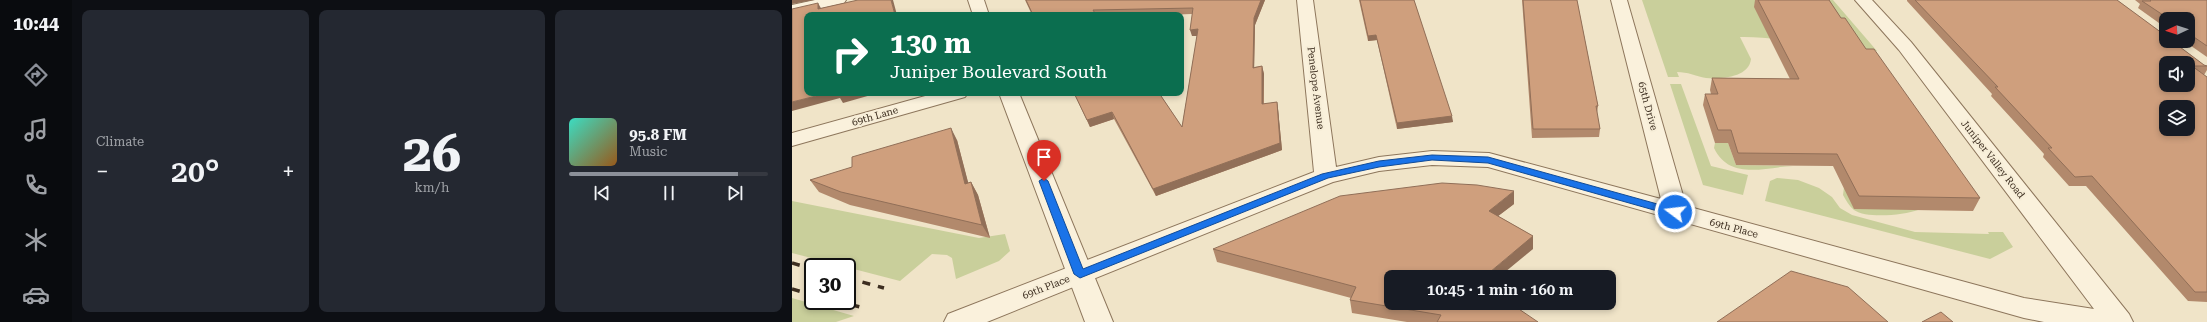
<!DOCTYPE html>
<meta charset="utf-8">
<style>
:root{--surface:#171b24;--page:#242831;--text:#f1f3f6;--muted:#9ea1a6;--line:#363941;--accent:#8c9099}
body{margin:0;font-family:"Roboto Serif",serif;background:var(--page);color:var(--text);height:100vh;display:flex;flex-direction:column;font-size:15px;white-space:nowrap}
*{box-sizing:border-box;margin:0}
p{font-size:13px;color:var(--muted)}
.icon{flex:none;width:22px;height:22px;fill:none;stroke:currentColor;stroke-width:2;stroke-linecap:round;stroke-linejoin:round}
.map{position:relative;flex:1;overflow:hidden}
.details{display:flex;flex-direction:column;gap:10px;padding:10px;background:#0d0f14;width:720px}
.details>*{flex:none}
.banner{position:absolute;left:12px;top:12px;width:380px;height:84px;border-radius:8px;box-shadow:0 2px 6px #0003;background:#0b6e4f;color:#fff;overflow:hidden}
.needle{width:26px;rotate:266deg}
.controls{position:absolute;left:1367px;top:12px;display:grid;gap:8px}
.controls a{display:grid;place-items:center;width:36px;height:36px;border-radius:8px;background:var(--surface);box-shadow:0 2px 6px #0003;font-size:20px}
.speed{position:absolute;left:12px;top:258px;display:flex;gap:8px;font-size:20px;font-weight:700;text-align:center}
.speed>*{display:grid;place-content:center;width:52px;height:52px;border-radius:50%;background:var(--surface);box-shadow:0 2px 6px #0003;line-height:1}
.speed .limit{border:2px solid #111;border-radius:6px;background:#fff;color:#111}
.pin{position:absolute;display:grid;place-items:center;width:34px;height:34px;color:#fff;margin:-41px -17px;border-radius:50% 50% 50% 0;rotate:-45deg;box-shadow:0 0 4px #0007}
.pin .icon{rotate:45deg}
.me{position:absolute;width:44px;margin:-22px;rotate:285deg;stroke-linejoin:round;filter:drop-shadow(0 0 3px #0008)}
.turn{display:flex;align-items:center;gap:14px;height:84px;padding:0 20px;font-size:18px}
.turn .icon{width:52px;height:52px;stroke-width:2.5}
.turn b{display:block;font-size:28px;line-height:34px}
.big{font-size:30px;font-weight:600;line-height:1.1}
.details .tile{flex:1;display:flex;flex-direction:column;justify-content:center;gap:6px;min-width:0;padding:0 14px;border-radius:8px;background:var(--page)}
.details .dial{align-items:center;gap:0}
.dial b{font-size:52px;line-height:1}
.song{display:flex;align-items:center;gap:12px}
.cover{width:48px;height:48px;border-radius:6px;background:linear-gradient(135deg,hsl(170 70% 55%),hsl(30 70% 35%))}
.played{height:4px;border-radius:2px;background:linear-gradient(90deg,var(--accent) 85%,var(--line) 85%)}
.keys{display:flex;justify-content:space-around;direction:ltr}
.heat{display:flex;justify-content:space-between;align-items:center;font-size:22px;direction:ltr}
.details .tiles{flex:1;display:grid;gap:10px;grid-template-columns:repeat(3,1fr)}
.trip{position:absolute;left:592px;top:270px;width:232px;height:40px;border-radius:8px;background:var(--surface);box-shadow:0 2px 6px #0003;font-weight:600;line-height:40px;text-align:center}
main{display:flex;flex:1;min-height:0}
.menu{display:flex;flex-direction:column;width:72px;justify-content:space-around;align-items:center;background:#090b0e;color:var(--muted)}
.menu .icon{width:28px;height:28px}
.menu .selected{color:var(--accent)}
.menu b{font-size:18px;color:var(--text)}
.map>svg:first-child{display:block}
.green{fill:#c9cf9b}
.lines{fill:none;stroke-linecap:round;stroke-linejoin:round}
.minor-casing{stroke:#8d765c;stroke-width:2}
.tertiary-casing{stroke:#8d765c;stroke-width:2}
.minor{fill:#faf1dc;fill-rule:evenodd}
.tertiary{fill:#faf1dc;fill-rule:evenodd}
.rail{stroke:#3d2e20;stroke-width:3.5;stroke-dasharray:8 8;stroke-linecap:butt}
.wall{fill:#b2896c}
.shaded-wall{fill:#916f58}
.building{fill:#cf9f7d;stroke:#916f58;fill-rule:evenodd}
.route{fill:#1a73e8;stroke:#114b97}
.labels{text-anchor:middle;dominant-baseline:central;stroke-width:4;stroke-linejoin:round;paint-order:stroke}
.street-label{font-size:10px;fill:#3d2e20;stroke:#f7eed8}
</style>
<main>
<nav class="menu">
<b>10:44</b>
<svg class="icon selected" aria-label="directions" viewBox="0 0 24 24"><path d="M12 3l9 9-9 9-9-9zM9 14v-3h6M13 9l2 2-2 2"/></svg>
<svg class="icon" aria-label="music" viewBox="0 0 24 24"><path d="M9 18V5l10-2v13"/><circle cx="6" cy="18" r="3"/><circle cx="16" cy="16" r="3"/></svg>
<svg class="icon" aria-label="phone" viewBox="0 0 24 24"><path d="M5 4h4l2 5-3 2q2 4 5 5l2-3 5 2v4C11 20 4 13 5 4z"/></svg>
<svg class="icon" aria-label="climate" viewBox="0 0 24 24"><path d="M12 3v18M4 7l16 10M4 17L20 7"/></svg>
<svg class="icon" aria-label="car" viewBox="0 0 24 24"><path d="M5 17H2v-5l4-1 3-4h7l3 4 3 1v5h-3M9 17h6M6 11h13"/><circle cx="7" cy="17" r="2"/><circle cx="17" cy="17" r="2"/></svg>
</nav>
<section class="details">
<div class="tiles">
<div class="tile"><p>Climate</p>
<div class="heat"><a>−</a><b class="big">20°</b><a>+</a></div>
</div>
<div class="tile dial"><b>26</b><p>km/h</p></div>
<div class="tile">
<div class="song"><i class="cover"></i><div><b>95.8 FM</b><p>Music</p></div></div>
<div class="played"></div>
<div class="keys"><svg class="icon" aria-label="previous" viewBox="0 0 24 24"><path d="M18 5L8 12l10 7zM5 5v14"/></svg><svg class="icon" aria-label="pause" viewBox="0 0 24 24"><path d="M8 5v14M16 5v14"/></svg><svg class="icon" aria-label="next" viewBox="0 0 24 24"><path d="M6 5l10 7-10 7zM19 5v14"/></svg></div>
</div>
</div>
</section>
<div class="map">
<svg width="1415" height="322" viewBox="0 0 1415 322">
<rect width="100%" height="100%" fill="#f0e4c8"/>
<path class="green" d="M850,0H1041L1085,51C1039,51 994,36 948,37L959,59C957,78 928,79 914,78C903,76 896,72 885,72L887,77H876Z
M878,84H889L919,166L956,175L951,195L911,185Z
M923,143H936L944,165L1001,166C973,167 938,181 922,148Z
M985,178L1006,180L1027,188L1040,197L1048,208L1060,215L1123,232L1197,234L1196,232H1211L1221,247L1198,259L973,201L978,181Z
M1052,187L1126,210C1112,215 1075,219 1062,210C1057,206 1054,200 1051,195Z
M0,201L187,238L213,234L218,251L207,261L164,279L160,258L155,255L140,254L108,281L0,253Z
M0,298L62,316L44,322H0Z"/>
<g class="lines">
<defs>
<path id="minor" d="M23,0H54L52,3L0,15V5Z
M505,0H521L544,167L587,157L640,151L697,153L869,199L819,0H835L894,206L1232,298L1302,309L1107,50L1063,0H1080L1119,42L1337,314L1341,322H1252L1232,318L696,167L640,165L587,171L541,182L195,322H152L156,314L522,172Z
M144,93H176L173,97L0,146V133Z"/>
<path id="tertiary" d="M176,0H192L197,15H181Z
M207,93H227L321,322H293Z"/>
</defs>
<use href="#minor" class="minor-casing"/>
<use href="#tertiary" class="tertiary-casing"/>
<use href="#minor" class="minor"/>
<use href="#tertiary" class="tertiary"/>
<path class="rail" d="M0,263L21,269
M55,278L92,288
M0,289L21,295
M44,301L68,307"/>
</g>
<path class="wall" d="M233,0H473L463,25L462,67L470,66L472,74V104L485,102L486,109L490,150L364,196L322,119L298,127L282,93H367L390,127L405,36H400V14L370,15H240Z
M567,0H622L661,122L605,129L585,40L576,41Z
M730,0H785L806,106L805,113L808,129L807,137L740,138Z
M963,0H1037L1049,18L1074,49L1188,198L1181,211L1062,209L1041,166L944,165L936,143H923L911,105L913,94H919L918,90L920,78L998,79L962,7Z
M1115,0H1325L1412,65L1415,66V70L1412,75L1415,77V302L1396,301L1294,186H1277L1251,157L1252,154L1199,96L1200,94L1115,1Z
M1343,0H1415V57L1392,41H1396V19H1374V28L1346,8L1348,4Z
M165,140L176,183L179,182L186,195L198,238L58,205L27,192L18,180Z
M722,204L706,216L741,236V249L599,277L746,322H615L560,313L558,300L559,298L425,262L421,249Z"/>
<path class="shaded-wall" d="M0,0H22L0,4Z
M99,0H101L105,15H103Z
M469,0H473L463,25L462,75L461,68L462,18Z
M26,3L30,10L26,9Z
M406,29L408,36H400L398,30Z
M584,35L585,40L576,41V36Z
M470,66L472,74L471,112L470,104Z
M36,93H86L51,103L48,98L0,111V102Z
M485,102L486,109L490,150L364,196L361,189Z
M320,112L322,119L298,127L295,120Z
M660,116L661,122L605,129V123Z
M159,128L165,140L180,197L173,184Z
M179,182L186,195L198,238L190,225Z
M722,191V204L697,223V211Z
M741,236V249L707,277H692Z"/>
<path class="building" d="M66,0H99L103,15H15V93H36L0,102V9L26,3V9Z
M234,0H469L462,18L461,68L470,66V104L485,102L488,143L361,189L320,112L295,120L282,93H367L390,127L406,29L398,30L401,8L301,10L304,15H241Z
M568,0H622L660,116L605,123L584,35L576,36Z
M731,0H785L806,106H804L808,129H741Z
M966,0H1037L1049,18H1053L1074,49H1082L1188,198L1067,196L1045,154L946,153L939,130H926L913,94H926L920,78L1007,79Z
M1123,0H1325L1374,36V41H1380L1412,65L1415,66H1400L1415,77V292H1403L1300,176L1283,177L1256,148H1260L1203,87H1206ZM1374,63H1396V85H1374ZM1374,107H1396V129H1374Z
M1358,0H1415V46L1396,33V19H1377L1350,1H1359Z
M49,93H56L46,96Z
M159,128L173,184L179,182L190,225L49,192L18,180L60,167V157Z
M650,183L685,185L722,191L697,211L741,236L692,277H599V303H718L746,322H645L649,315L558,300L564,287L421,249L548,196Z
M999,271L1056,287L1096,322H925Z
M1149,312L1161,322H1130Z"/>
<path class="route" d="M640,155L696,157L887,210L888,212L883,216L696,163L640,160L587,167L536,178L288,278L282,274L247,181L252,178L256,181L291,269L530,174L587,161Z"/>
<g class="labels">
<g class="street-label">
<text transform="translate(524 88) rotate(83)">Penelope Avenue</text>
<text transform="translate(856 106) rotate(75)">65th Drive</text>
<text transform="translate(83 116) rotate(-16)">69th Lane</text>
<text transform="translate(1201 159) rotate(52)">Juniper Valley Road</text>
<text transform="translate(942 228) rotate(15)">69th Place</text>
<text transform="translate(254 287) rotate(-21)">69th Place</text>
</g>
</g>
</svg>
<div class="controls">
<a><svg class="needle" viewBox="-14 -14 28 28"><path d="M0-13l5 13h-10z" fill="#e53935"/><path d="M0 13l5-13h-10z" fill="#9ea1a6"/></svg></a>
<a><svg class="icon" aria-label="sound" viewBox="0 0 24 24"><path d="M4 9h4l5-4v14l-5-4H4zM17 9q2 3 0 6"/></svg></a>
<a><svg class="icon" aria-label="layers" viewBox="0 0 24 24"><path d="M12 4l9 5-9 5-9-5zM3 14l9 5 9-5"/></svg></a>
</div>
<div class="speed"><div class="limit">30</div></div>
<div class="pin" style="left:252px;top:181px;background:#d93025"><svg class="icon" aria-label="arrive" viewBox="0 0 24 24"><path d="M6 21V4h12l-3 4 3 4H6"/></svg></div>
<svg class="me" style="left:883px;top:212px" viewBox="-20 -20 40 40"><circle r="17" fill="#1a73e8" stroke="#fff" stroke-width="3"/><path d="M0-11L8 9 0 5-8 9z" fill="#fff"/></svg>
<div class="trip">10:45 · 1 min · 160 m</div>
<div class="banner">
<div class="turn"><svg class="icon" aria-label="right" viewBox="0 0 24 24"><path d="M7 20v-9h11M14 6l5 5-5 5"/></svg><div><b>130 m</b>Juniper Boulevard South</div></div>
</div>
</div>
</main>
